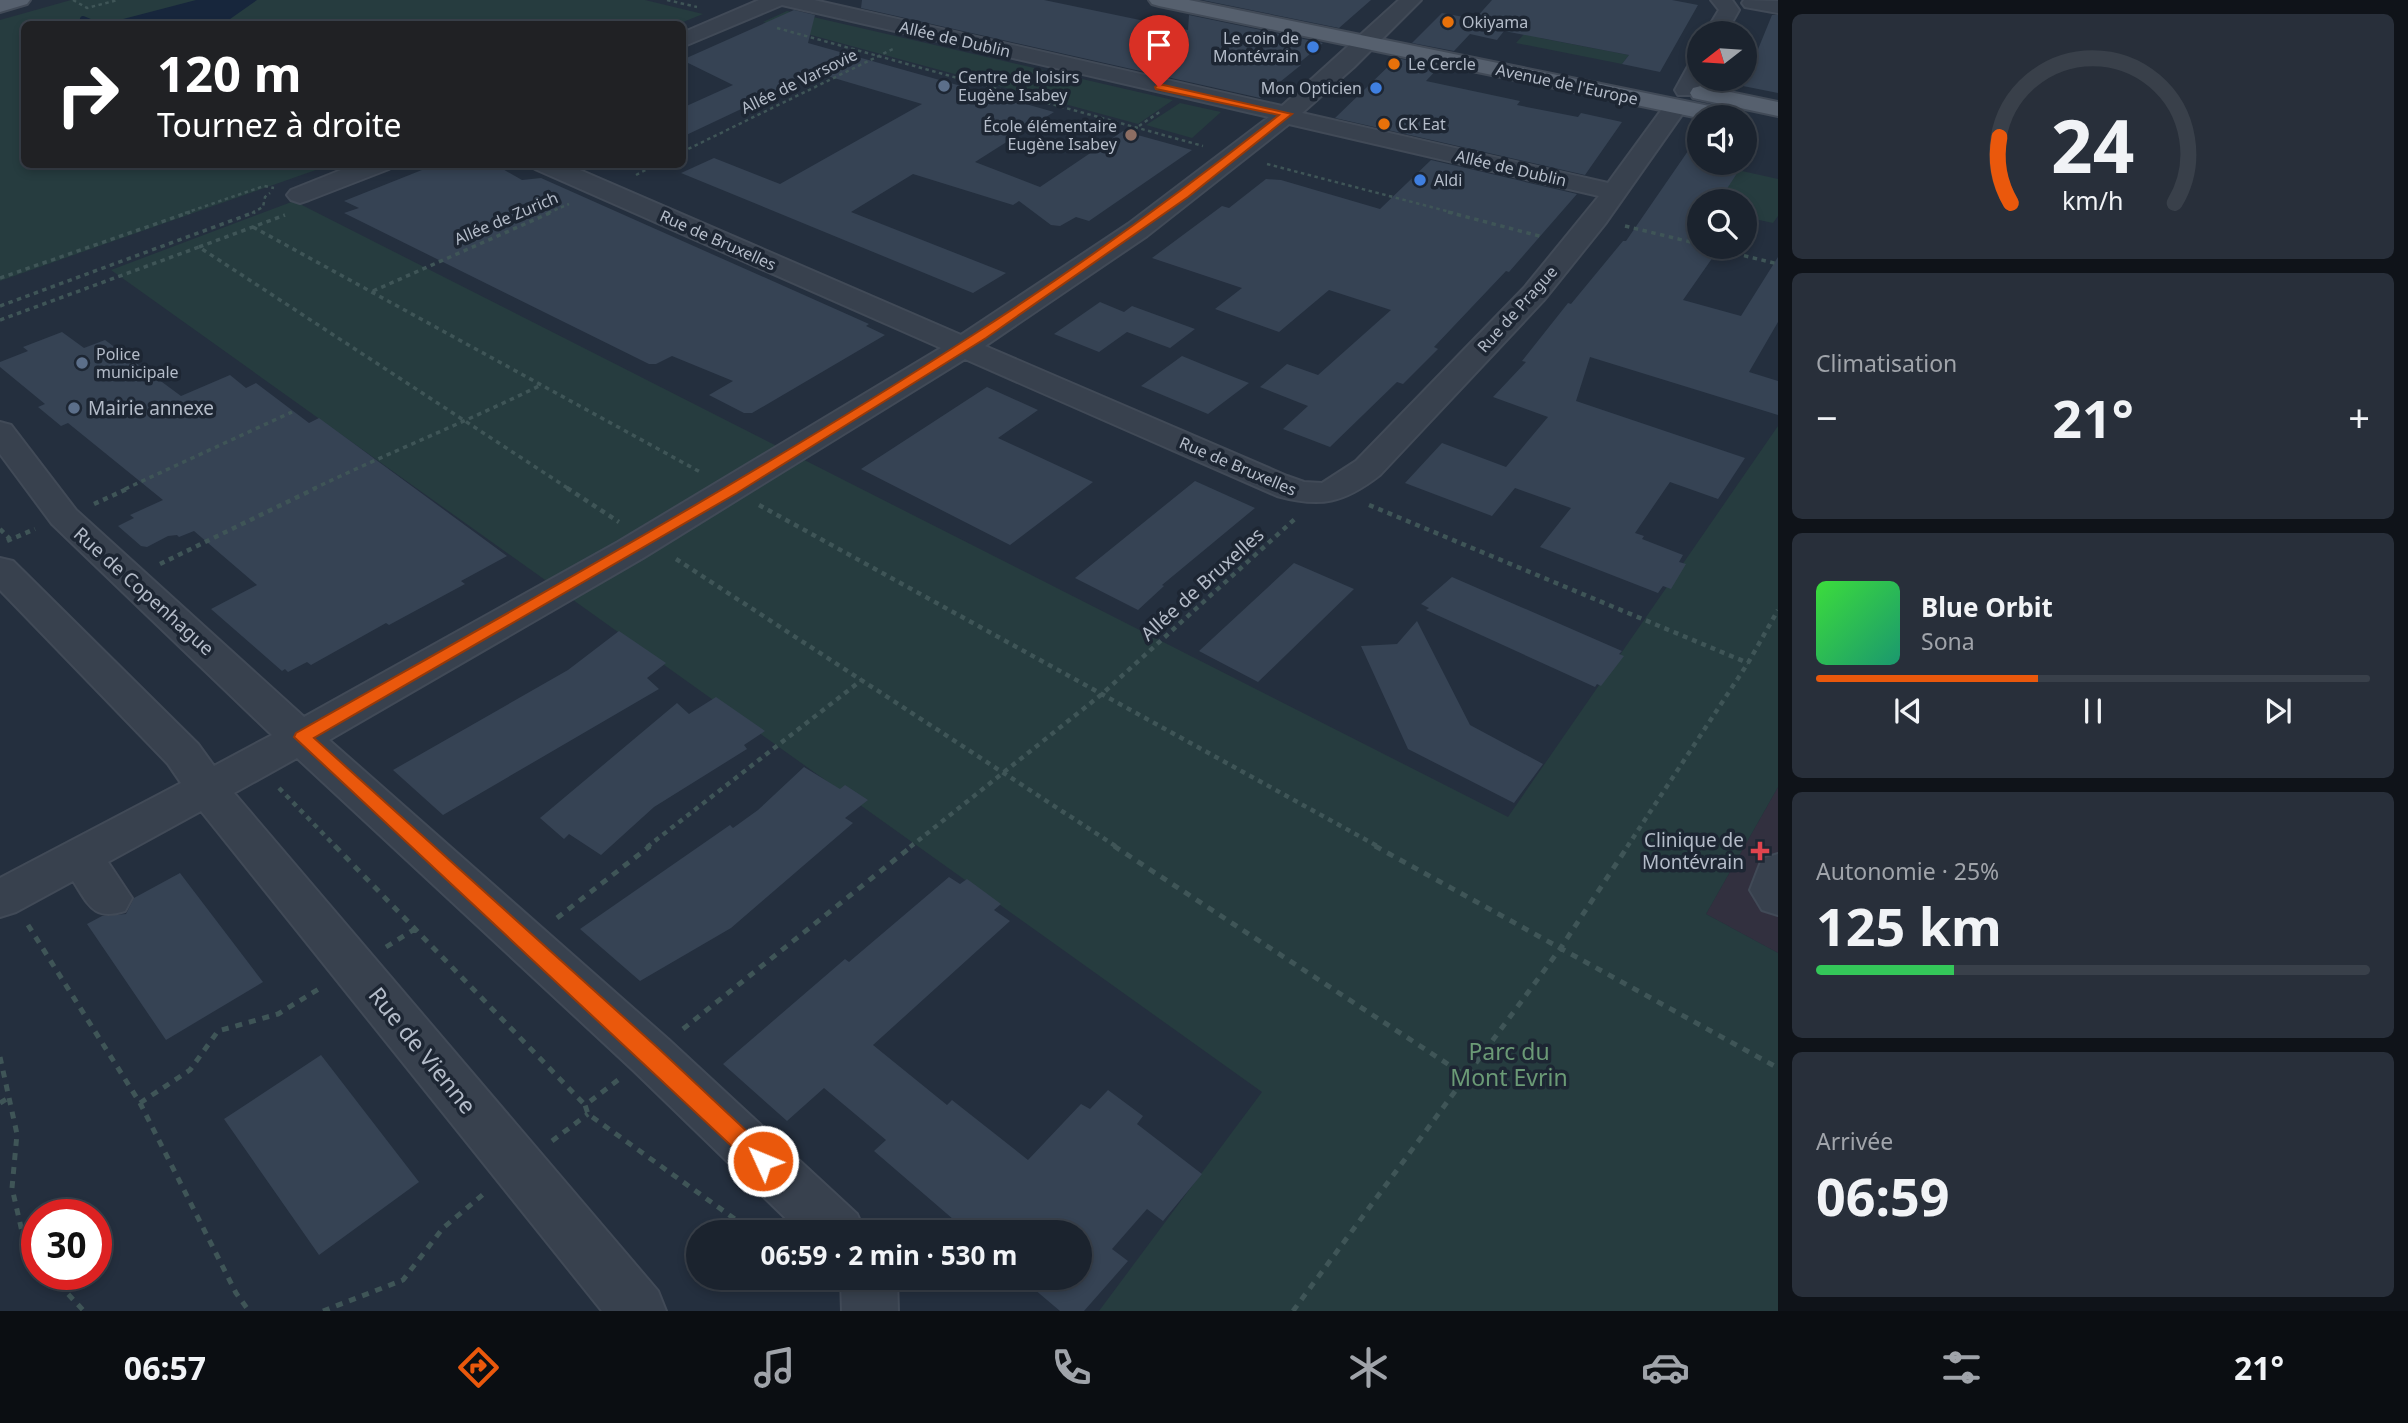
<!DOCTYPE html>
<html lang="fr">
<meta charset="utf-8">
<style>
:root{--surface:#1b232e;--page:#282f3a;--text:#f1f3f6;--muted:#a0a4aa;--line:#39404a;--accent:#ea580c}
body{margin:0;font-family:"Noto Sans",sans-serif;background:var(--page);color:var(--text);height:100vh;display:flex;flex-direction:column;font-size:26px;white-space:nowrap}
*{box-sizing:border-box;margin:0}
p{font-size:23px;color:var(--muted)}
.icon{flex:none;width:38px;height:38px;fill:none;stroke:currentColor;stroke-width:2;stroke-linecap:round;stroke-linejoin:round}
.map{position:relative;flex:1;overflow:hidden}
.details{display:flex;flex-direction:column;gap:14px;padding:14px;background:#0f1319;width:630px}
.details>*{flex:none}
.guide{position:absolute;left:21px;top:21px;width:665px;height:147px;border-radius:10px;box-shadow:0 4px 10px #0003,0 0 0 2px var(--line);background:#202124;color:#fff;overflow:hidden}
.needle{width:46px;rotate:253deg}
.buttons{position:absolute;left:1687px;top:21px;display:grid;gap:14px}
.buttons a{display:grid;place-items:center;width:70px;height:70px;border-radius:50%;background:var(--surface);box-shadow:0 4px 10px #0003,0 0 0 2px var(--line);font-size:35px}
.speed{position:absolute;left:21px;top:1199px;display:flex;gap:14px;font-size:35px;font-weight:700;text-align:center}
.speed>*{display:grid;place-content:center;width:91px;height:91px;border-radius:50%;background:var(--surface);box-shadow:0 4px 10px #0003,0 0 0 2px var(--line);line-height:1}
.speed .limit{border:10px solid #d22;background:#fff;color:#111}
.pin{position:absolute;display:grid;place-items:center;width:60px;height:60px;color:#fff;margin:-72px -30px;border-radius:50% 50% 50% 0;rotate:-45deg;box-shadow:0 0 7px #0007}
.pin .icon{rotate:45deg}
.me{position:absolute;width:77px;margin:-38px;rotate:314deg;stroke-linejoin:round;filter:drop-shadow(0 0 5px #0008)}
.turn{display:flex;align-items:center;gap:24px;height:147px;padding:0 21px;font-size:32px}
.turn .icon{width:91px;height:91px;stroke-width:2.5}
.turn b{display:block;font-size:49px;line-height:60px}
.big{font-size:52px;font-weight:700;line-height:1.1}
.details .card{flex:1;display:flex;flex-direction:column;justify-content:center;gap:10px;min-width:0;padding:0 24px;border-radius:10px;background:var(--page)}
.details .dial{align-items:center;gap:0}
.dial svg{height:182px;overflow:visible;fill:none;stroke:var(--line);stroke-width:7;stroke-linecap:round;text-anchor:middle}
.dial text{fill:var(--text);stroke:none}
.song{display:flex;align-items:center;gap:21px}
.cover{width:84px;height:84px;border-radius:10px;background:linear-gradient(135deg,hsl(120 70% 55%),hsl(160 70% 35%))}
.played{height:7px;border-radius:4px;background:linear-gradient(90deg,var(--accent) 40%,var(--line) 40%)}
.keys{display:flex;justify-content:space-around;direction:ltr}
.heat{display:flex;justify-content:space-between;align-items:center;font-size:38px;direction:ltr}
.charge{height:10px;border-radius:5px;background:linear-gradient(90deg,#34c759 25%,var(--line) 0)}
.trip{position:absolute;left:686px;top:1220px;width:406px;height:70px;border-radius:35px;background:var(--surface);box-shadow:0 4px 10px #0003,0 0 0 2px var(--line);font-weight:700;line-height:70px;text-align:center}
.tabs{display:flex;height:112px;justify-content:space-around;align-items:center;background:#0b0e12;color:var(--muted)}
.tabs .icon{width:49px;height:49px}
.tabs .active{color:var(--accent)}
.tabs b{font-size:32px;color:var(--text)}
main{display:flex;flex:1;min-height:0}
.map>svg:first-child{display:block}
.medical{fill:#32303f}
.green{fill:#263c3f}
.water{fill:#17263c}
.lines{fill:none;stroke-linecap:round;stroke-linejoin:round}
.stream{stroke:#17263c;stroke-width:6}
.building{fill:#364354}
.minor-casing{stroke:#414a57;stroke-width:4}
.major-casing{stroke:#414a57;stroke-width:4}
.path-far3{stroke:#3f5557;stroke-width:2.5;stroke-dasharray:3.5 3.5;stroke-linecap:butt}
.path-far2{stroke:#3f5557;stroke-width:3.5;stroke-dasharray:4.5 4.5;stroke-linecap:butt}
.path-far1{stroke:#3f5557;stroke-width:4.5;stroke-dasharray:5 5;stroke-linecap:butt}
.path{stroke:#3f5557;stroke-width:5;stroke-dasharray:7 7;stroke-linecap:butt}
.minor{fill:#38414e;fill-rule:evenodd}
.major{fill:#56606e;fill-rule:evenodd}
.route{fill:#ea580c;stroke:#983908;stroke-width:2}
.food-dot{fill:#e8710a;stroke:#1d2633;stroke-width:2.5}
.shop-dot{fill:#3f7fe0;stroke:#1d2633;stroke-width:2.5}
.service-dot{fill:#5c6f8a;stroke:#1d2633;stroke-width:2.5}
.education-dot{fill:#8d6e63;stroke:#1d2633;stroke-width:2.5}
.health-dot{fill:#e0444e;stroke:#1d2633;stroke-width:2.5}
.labels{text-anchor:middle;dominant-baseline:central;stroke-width:7;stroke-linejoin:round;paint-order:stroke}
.far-poi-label{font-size:16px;fill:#b4bcc9;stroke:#1d2633;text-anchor:start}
.far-street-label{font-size:16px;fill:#b4bcc9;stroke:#1d2633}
.poi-label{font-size:19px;fill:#b4bcc9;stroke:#1d2633;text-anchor:start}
.street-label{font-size:19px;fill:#b4bcc9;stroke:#1d2633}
.near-street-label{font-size:23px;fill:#b4bcc9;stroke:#1d2633}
.near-park-label{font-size:23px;fill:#6b9a76;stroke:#1d2633}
</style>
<main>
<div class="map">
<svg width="1778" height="1311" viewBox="0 0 1778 1311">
<rect width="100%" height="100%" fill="#242f3e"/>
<path class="medical" d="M1778,787V953L1706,914Z"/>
<path class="green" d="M71,0H645L703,14L678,24H24V164L330,165L0,281V20Z
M787,11L1173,100L1138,124L763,22Z
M1539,17L1540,38L1629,55L1622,64L1516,43Z
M1180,103L1221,112L1192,138L1146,125Z
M1733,169L1778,179V216L1773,223L1745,217V201H1714Z
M294,201L1508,817L1778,426V787L1706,914L1778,953V1311H1099L1262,1092L111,270Z"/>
<path class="water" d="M196,0H257L223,24H104Z"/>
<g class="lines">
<path class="stream" d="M83,19L95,24"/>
</g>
<path class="building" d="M862,0H1044L1188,30L1189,15L1323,43L1298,64L1301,65L1260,98L861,8Z
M1202,0H1371L1339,28Z
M1492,0H1672L1698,5L1660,72L1622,64L1629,55L1504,31L1497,40L1470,34L1454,51L1412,43L1442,13L1475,19Z
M794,10L815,15L808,43L1054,112L975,162L1040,187L1123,131L1192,150L1089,221L1076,217L1060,226L1051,225L1019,201L1013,205L913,174L851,212L1006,273L973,293L681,173L714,158L780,184L922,104L817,73L682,137V108L733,85L682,60Z
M1772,15H1778V93L1743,86Z
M1397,58L1439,67L1426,81L1520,101L1517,105L1578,117L1581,113L1622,122L1585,175L1335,118Z
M1688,151L1699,154V163L1743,164L1719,201H1699V247H1720L1683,300L1741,316L1778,257V322L1749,372L1778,381V415L1590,357L1576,401L1745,458L1718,499L1670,482L1635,533L1644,536L1642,539L1683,555L1679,562L1686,564L1671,589L1663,586L1658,593L1540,547L1571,508L1515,488L1492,516L1405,483L1442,443L1506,467L1548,417L1493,397L1526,362L1522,361L1568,303L1571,304L1623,241H1626Z
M1431,160L1577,194L1509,272L1506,271L1434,347L1438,349L1403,384L1397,382L1330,447L1283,429L1308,406L1260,387L1287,364L1318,375L1391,310L1329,290L1279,332L1215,309L1242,288L1152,258L1222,206L1229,208L1266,179L1281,180L1380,209Z
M437,164H494L522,180L541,178L869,324L866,326L885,335L752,413H744L709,395L733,381L672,356L656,364H649L344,213L359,208L344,201Z
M1100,302L1124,312L1132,306L1195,329L1170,348L1127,332L1099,352L1054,334Z
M62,332L84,348L105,340L181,396L230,375L246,388L256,383L309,423L319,418L507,556L461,581L465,584L389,625L386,623L311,665L307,662L288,672L285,669L282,671L211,609L257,585L194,531L179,537L177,535L168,536L147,547L141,546L118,526L134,518L130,515L163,500L68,423L61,426L38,407L45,404L0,367V362L28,351L23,347Z
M1182,356L1221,372L1249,383L1208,414L1141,386Z
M987,387L1038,410L998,438L1093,482L1010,545L861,469Z
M1195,481L1255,508L1162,585L1164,586L1138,610L1075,578Z
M1294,563L1354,589L1258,682L1199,651Z
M1452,577L1622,651L1619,654L1624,656L1601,686L1597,684L1595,687L1426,610L1429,608L1421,604Z
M1417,621L1470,725L1543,764L1514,803L1408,749L1361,646L1397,644Z
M619,631L666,663L647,678L659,689L443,815L393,770L568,670Z
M716,697L765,731L744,745L747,749L654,807L601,855L569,834L564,839L540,818L677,703L689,714Z
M804,767L840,789L845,785L868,800L845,818L853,823L731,928L640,981L580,929L730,825L733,828L758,810Z
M180,873L263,982L166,1040L87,924L102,916L126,914L134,898Z
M949,877L960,884L967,879L1001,904L994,910L1010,921L873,1045L947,1105L952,1100L1028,1160L1081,1104L1090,1109L1108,1090L1143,1116L1137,1124L1202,1174L1163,1221L1147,1209L1112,1249L1128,1261L1084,1311H1060L1021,1278H1080V1232H968L874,1151L886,1140L824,1088L787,1121L723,1064L845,959L849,962Z
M321,1055L419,1182L319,1255L224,1119Z"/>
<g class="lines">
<defs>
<path id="minor" d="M759,0H814L1282,106L1399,0H1421L1354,67L1302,113L1608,183L1668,101H1684L1688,106L1605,224L1544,300L1380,475C1344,503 1321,508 1277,496L965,359L643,558L329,740L669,1040L857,1214L865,1232H800L633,1070L297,758L234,793L658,1291L666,1311H602L201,811L108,862L132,898L125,911C93,921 89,905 73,881L16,912L0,917V878L181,783L168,764L0,590V558L13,561L198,744L214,766L272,735L52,524L0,454V422L11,425L76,510L304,717L618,542L941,348L535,169L532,164H566L961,335L1128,224L1269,117L782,5L682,47V33ZM1289,124L1599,196L1524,288L1356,461L1322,483L1304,482L1287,476L985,346L1147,236Z
M1711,0H1732L1739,10L1726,33H1705L1719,10Z
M1744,0L1778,1V13L1745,7L1742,3Z
M1699,59V79H1703L1694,95H1678L1675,90L1691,61Z
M356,164H392L389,169L309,200L300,203L291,200L287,195L291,190Z
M1778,854V915L1762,910L1750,890L1762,859Z
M841,1278H897L898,1311H842Z"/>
<path id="major" d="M0,0H30L27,4L0,12Z
M1149,0H1189L1729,110L1737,112L1741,117L1699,118L1159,6L1152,4Z
M1701,86L1778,102V116L1693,98L1690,93L1693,88Z"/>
</defs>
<use href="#minor" class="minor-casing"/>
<use href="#major" class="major-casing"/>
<path class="path-far3" d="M73,0L87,8L118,0
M667,0L697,7
M777,28L1203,146
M976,82L993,73
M1139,126L1161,111
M682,152L895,48
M1267,164L1454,213
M636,175L657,164
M185,213L264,186L274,188
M252,213L263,207L265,197L270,193
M548,213L569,204"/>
<path class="path-far2" d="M1448,212L1543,237
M1625,226L1699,244
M253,227L702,473
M199,247L285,215
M1709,247L1778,264
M0,278L190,212
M373,291L552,212
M0,306L255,212
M0,320L199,247L569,489
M125,489L292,412
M313,489C388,453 466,422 541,385"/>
<path class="path-far1" d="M567,488L619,522
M94,504L129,488
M759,505L1379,847
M1369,505L1748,663
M0,529L10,539
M7,541L35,529
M676,559L1117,847
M160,564L316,488
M279,788L336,847
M647,847L863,679
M910,847L1102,694L1297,517
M1627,847L1748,663L1778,610"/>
<path class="path" d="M335,846L585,1105
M1114,846L1466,1076
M1375,846L1778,1068
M557,918L650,846
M28,925L140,1103L236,1293L249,1311
M386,947L415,929
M683,1029L912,846
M0,1057L17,1134L12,1188L23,1236L37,1257
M618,1080L585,1105L588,1114L753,1232
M0,1103L10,1097
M140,1103L190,1070L218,1031L278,1014L322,987
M552,1141L588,1114
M49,1274L84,1311
M323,1311L403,1280L443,1228L487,1191
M1293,1311L1560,949L1628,846"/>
<use href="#minor" class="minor"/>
<use href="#major" class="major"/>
</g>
<path class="route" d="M1159,84L1292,114L1188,197L986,338L737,493L314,738L658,1048L771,1154L774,1161L771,1168L763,1171L755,1168L294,737L296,733C525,603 755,476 976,333C1080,266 1181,192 1279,115L1156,89L1155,87Z"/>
<g class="food-dot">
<circle cx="1448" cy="22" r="7"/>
<circle cx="1394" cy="64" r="7"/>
<circle cx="1384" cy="124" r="7"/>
</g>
<g class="shop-dot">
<circle cx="1313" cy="47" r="7"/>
<circle cx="1376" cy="88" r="7"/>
<circle cx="1420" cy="180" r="7"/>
</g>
<g class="service-dot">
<circle cx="944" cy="86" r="7"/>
<circle cx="82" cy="363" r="7"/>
<circle cx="74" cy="408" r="7"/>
</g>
<circle class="education-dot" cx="1131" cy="135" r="7"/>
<path class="health-dot" d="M1756.5 840.5h7v7h7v7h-7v7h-7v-7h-7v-7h7z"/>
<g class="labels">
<g class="far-poi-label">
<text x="1462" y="22">Okiyama</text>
<text x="1299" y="38" text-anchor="end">Le coin de<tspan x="1299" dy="18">Montévrain</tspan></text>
<text x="1408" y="64">Le Cercle</text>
<text x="958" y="77">Centre de loisirs<tspan x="958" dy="18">Eugène Isabey</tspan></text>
<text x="1362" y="88" text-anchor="end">Mon Opticien</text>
<text x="1398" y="124">CK Eat</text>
<text x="1117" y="126" text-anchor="end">École élémentaire<tspan x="1117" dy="18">Eugène Isabey</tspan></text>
<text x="1434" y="180">Aldi</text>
<text x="96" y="354">Police<tspan x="96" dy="18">municipale</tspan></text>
</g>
<g class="far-street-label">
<text transform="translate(955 39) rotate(13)">Allée de Dublin</text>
<text transform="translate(799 81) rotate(-26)">Allée de Varsovie</text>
<text transform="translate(1567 84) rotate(12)">Avenue de l'Europe</text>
<text transform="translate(1511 168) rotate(13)">Allée de Dublin</text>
<text transform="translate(506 218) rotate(-23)">Allée de Zurich</text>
<text transform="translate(718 240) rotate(24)">Rue de Bruxelles</text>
<text transform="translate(1517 309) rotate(-48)">Rue de Prague</text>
<text transform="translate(1238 466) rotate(23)">Rue de Bruxelles</text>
</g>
<g class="poi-label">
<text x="88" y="408">Mairie annexe</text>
<text x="1744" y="840" text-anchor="end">Clinique de<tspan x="1744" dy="22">Montévrain</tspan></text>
</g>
<g class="street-label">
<text transform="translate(1202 584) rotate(-42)">Allée de Bruxelles</text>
<text transform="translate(144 591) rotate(42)">Rue de Copenhague</text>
</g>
<g class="near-street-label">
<text transform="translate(423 1050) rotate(51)">Rue de Vienne</text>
</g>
<g class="near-park-label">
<text x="1509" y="1051">Parc du<tspan x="1509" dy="26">Mont Evrin</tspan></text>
</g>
</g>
</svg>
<div class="buttons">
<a><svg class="needle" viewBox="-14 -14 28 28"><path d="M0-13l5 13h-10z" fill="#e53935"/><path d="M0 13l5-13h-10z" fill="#a0a4aa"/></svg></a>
<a><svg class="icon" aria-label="sound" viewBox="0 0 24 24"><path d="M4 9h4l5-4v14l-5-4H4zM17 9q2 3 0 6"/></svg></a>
<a><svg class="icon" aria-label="search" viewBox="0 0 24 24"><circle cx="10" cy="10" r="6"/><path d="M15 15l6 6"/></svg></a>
</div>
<div class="speed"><div class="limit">30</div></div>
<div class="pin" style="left:1159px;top:87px;background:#d93025"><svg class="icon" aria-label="arrive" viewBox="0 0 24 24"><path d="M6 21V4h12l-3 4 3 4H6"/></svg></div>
<svg class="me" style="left:763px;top:1161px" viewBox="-20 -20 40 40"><circle r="17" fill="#ea580c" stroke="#fff" stroke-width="3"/><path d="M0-11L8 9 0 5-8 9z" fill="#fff"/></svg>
<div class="trip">06:59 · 2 min · 530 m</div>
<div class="guide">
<div class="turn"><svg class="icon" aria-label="right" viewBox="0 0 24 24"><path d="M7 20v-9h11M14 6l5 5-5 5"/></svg><div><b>120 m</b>Tournez à droite</div></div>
</div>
</div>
<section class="details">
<div class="card dial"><svg viewBox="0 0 100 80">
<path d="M14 69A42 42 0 1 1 86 69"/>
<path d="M14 69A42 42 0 0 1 9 40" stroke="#ea580c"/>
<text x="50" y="56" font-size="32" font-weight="700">24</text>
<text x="50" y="72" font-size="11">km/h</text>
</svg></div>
<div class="card"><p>Climatisation</p>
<div class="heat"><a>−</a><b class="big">21°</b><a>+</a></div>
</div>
<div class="card">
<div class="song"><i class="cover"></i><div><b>Blue Orbit</b><p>Sona</p></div></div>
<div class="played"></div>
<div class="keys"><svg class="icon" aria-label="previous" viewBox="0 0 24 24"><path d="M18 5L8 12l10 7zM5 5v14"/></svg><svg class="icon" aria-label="pause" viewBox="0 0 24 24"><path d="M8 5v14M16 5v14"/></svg><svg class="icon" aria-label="next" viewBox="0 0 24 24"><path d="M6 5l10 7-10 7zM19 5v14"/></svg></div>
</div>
<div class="card"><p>Autonomie · 25%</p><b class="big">125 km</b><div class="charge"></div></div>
<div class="card"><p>Arrivée</p><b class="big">06:59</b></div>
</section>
</main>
<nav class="tabs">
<b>06:57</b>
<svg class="icon active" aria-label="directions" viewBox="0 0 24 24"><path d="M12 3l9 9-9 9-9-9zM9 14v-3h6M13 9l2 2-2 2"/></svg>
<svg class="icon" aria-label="music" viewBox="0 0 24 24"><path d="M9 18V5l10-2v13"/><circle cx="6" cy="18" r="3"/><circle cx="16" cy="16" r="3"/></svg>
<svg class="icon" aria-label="phone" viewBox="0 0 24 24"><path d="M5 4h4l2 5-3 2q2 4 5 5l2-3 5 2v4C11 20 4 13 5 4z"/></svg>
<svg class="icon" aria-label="climate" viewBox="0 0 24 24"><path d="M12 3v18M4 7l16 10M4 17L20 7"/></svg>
<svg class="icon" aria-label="car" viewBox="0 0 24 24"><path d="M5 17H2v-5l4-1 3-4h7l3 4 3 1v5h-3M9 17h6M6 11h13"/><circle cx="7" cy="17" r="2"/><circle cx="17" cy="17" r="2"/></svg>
<svg class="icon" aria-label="filters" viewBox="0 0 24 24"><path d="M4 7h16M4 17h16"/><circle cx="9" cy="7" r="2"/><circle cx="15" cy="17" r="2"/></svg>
<b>21°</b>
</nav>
